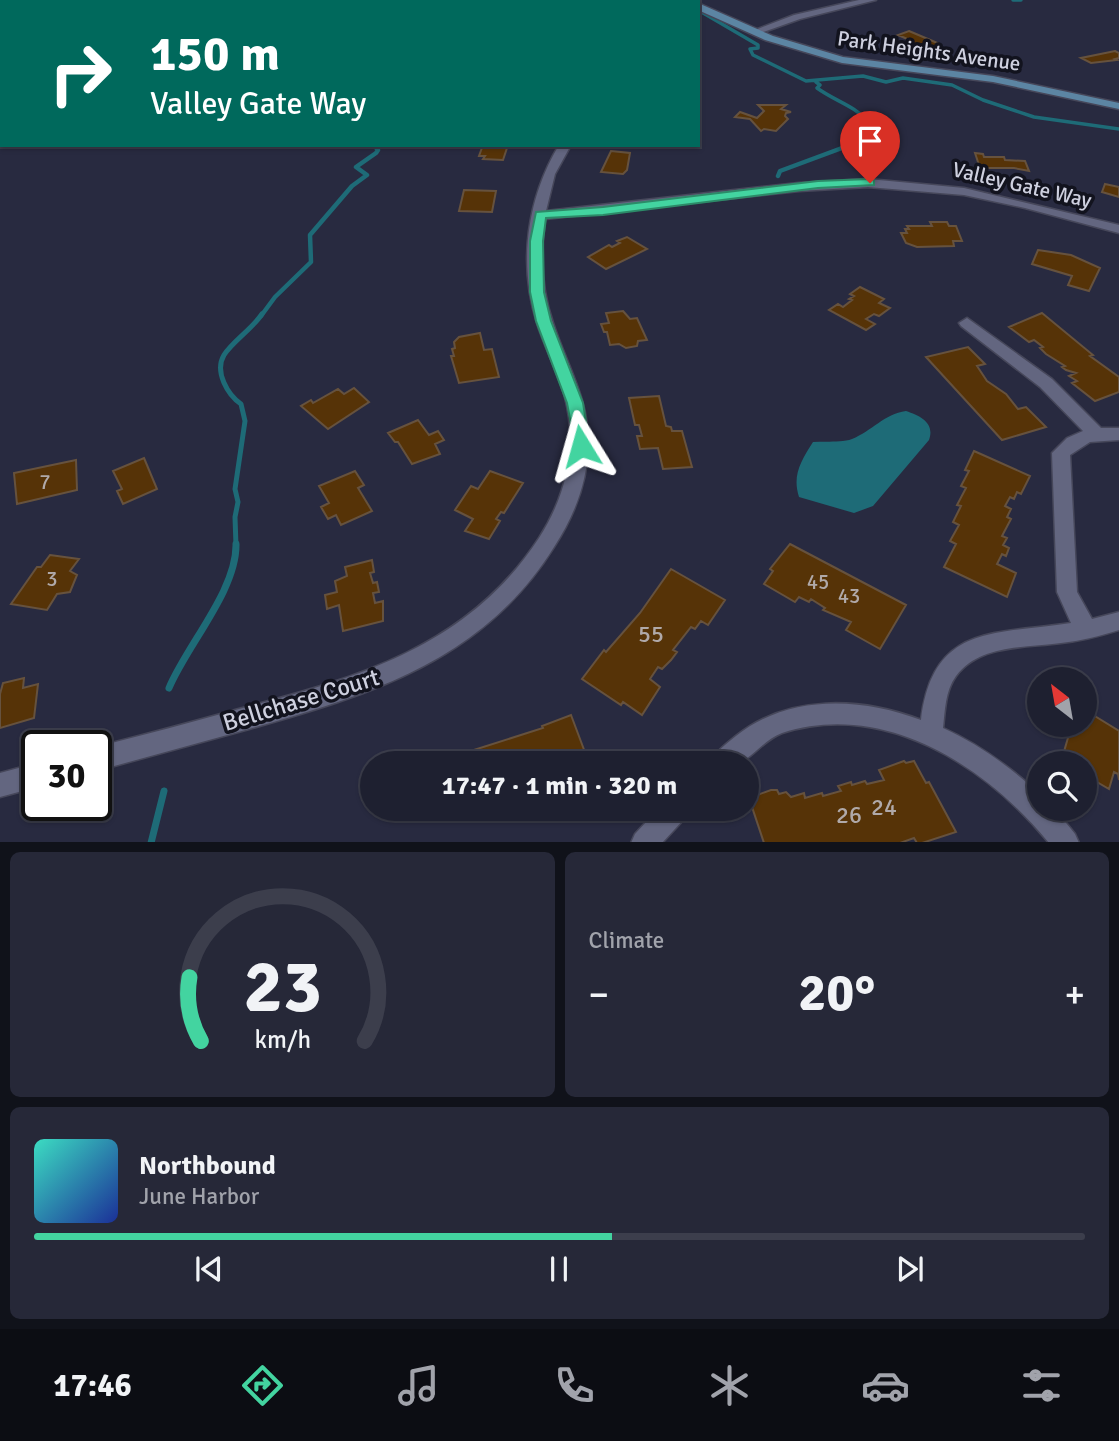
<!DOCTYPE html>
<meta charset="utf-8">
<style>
:root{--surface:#1e2030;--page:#262838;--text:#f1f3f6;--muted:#a1a3ab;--line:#3c3e4c;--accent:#43d4a0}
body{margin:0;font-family:Signika,sans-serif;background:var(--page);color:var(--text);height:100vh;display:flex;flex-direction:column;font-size:26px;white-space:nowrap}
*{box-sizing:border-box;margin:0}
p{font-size:23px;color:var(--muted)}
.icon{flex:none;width:38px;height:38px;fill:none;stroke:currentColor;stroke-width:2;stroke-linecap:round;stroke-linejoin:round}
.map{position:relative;height:842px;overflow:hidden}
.side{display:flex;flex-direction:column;gap:10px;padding:10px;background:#10121a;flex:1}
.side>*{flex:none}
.top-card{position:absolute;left:0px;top:0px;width:700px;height:147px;box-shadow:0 2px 5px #0004,0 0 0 2px var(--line);background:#00695c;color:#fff;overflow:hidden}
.needle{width:46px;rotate:329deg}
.buttons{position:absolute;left:1027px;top:667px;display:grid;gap:14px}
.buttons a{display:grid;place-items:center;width:70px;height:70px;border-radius:50%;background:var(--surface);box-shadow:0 2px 5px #0004,0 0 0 2px var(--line);font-size:35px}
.speed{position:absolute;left:21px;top:730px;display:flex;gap:14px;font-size:35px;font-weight:700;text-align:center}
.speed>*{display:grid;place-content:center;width:91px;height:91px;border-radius:50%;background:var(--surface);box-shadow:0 2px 5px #0004,0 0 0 2px var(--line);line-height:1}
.speed .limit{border:4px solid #111;border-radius:10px;background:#fff;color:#111}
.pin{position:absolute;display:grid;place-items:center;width:60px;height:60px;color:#fff;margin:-72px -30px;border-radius:50% 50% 50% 0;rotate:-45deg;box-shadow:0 0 7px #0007}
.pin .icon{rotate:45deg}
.me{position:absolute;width:77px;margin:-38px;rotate:352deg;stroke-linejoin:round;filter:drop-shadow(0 0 5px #0008)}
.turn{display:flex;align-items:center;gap:24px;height:147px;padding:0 35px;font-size:32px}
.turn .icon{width:91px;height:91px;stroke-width:2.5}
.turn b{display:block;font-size:49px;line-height:60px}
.big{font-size:52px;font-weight:800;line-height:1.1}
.side .widget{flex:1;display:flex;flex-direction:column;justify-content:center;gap:10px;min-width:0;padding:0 24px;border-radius:10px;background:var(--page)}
.side .dial{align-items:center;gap:0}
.dial svg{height:182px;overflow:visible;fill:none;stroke:var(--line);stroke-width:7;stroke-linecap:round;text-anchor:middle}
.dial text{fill:var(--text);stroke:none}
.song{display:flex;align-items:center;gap:21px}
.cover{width:84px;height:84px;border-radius:10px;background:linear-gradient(135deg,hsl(170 70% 55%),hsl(230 70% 35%))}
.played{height:7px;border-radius:4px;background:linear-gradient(90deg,var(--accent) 55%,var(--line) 55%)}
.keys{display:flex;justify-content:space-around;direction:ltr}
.heat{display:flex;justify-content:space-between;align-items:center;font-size:38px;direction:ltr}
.side .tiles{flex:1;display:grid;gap:10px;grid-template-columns:1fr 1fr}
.widget:last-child{grid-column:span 2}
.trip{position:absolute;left:360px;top:751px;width:399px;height:70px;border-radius:35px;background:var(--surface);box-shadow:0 2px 5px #0004,0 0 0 2px var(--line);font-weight:800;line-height:70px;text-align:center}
.dock{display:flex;height:112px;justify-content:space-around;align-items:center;background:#0c0d13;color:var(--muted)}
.dock .icon{width:49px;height:49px}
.dock .current{color:var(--accent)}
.dock b{font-size:32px;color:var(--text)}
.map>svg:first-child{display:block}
.water{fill:#1e6b77}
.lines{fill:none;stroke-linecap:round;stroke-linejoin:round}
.stream-far3{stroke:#1e6b77;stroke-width:3.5}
.stream-far2{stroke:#1e6b77;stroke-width:4.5}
.stream-far1{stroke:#1e6b77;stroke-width:5}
.stream{stroke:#1e6b77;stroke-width:7}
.building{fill:#563307;stroke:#66523e;stroke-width:2}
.minor-casing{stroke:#46475a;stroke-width:3}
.secondary-casing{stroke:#46475a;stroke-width:3}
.minor{fill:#636680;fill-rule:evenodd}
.secondary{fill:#5c85a3;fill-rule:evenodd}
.route{fill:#43d4a0;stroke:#2c8a68;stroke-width:2}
.labels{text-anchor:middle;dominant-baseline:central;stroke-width:7;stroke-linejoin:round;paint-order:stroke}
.far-street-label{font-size:21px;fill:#ced0df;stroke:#12131e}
.number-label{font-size:21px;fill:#b0a9a9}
.near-number-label{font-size:24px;fill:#b0a9a9}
.street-label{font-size:24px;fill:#ced0df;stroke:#12131e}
</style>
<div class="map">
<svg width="1119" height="843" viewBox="0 0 1119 843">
<rect width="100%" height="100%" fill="#282a40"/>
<path class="water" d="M906,411C921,416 935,423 929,440L873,506L854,513L799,497C792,475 801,461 813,442C825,441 841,443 852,439C872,431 884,414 906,411Z"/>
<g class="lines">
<path class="stream-far3" d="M531,0L534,2
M664,0L667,2
M1013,0H1021
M698,10L758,45V48L750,49L753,55L806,81L863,76L886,82L903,78L952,85L983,100L1034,117L1119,129
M816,82L820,85L817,88C835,101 853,105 868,121L864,128L850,138"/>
<path class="stream-far2" d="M778,176L780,171L842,148L850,143L851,137
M261,316L275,297L311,262L310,235L352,186L367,175L356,167L376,153L378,150L374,145"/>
<path class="stream-far1" d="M236,546L235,517L238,502L235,489L245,421L241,404C228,395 214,372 224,355C232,342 252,329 262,314"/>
<path class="stream" d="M169,688C187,645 237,590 236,544
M151,843L164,791"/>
</g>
<path class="building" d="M909,31L935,42L939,44L930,48L925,46L906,54L893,48L912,41L898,35Z
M1115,51L1119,53V58L1115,59L1117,60L1091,63L1081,58Z
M758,105H786L781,109L791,112L786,113L785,116L788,119L776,131L764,129L761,131L750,119L735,117L740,112L757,118L764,111Z
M483,145H508L503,160L483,159L485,156H479Z
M611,151L630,153L627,170L623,174L601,172Z
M975,153L983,154L984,157H1004L1005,160L1025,161L1029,171L1014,168H980Z
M1105,184L1119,187V197L1102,192Z
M464,190L496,191L492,212L459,211Z
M930,222H947L949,226H956L962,241H953L954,246L917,247L906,243L901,233H907L905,229H909L907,226H932Z
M627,237L647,249L606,269L588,257L609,245L612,247L620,243L617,241Z
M1038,250L1071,255L1100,268L1089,291L1068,285L1072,276L1032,264Z
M860,287L884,299L879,303L890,308L879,316L874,314L866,319L875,324L866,330L829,310L838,304L843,307L852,300L849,299L854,296L850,294Z
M623,311L630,319L637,318L647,340L638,341L637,346L626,348L619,344L610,345L607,332H604L601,324L609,323L606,313Z
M1042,313L1093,355L1090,356L1119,377V392L1095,401L1072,383L1077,381L1069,376L1076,373L1066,370L1062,367L1065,366L1046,354L1040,348L1043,347L1034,340L1029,342L1009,327Z
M480,333L484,350L492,349L499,377L459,383L451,356H454L452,349L455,348L454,342L459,337Z
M968,347L985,364L977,366L987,381L1006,394L1018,409L1026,407L1046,427L1002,440L926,357Z
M354,388L369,402L328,429L301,406L311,400L313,403L338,389L344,394Z
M659,396L666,426L671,427L672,431H682L692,467L663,469L658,448L640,449L637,436H642L639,425H635L629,398Z
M418,420L429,435L438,431L444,440L435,444L440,454L412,464L398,442H395L388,433Z
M974,451L1030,476L1021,494L1017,492L1014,499L1010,497L1005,506L1011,509L1007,517L1011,519L1002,536L1007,538L1003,545L1009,548L1006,556L1002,554L997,564L1016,573L1007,597L944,567L956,544L950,541L959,525L953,522L961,506L957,505L966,488L961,486L969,471L965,470Z
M144,458L157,489L123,504L117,491L122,489L113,471Z
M76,460L77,490L17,504L14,473Z
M355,471L364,485L358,488L372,511L341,525L336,515L328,519L321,507L329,503L319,486Z
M490,471L523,483L504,513L501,512L496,519L500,521L489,539L465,531L473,519L455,510L471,486L478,489Z
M790,544L906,605L880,649L846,630L851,622L823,610L825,608L811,599L809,602L799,597L795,602L764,584L773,571L770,569Z
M50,555L79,559L70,571L77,575L70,592L57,594L47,610L11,604L37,567H41Z
M372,560L374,572L370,573L373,583L377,582L379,592L373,593L375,603L383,601V621L343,631L339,605L327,609L325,595L337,592L335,581L347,576L345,567Z
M671,569L725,600L708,625L701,621L695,629L691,627L673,650L677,652L671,660L662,669L658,667L650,679L660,687L642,715L623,702L621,705L582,679L604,650L606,652L640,613Z
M24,678L23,688L38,684L34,718L0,728V694L3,683Z
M1085,710L1119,731V780L1118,774L1114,772L1109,789L1085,775V763H1079L1063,755L1072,724H1085Z
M571,715L589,763H457L455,756L543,728L542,726Z
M904,761L906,763L914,761L926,783L929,782L956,832L922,843H917L914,838L900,843H764L749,798L771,790H777L779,794L786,792L791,797L804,793L805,798L822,793L823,796L841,791L838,786L851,782L852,785L865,781L867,784L884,780L879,770Z
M471,808H519L494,818L491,810L473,815Z"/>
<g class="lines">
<defs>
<path id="minor" d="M318,0H328L318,2Z
M497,0H507L496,2Z
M859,0H876L800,19L758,34L750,32L794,15Z
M559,145H571L555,174L546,211L799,183L868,179L964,188L1119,225V233L1025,208L964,195L868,187L799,191L545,219C540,254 541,289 553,323C566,364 589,399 588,444C588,482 574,516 554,547C484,660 370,695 249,729C198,743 147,757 96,771V747C144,735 192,722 239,709C357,678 468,647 539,538C566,496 578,447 565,397C558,372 545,348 537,323C518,263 527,199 559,145Z
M967,318L1052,379L1101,428H1119V440L1090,442L1070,455L1077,592L1092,619L1119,612V630C1100,636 1081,641 1061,643C1026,648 980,644 956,676C945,691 945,711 943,728C979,744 1011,768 1040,794V808H1054L1075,834L1079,843H1049C986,766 884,700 782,733C766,739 756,753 743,761C735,766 720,763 711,763C716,751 726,744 736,736C788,694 861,697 921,720C933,623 995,635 1071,623L1057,592L1052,453L1067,438L1083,431L1040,387L961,326L959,323Z
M37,763V787L0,797V773Z
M659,808H689L686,817L662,843H631L635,834Z"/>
<path id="secondary" d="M698,3L773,36L843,57L993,76L1119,103V109L993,82L842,63L765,40L698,10Z"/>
</defs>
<use href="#minor" class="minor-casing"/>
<use href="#secondary" class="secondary-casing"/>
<use href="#minor" class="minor"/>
<use href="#secondary" class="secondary"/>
</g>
<path class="route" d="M870,179L874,180V185L818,188L603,215L546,218L543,241L544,292L551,321L583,403L590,446L581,452L576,450L567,403L536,321L530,292V241L536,212L603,207L818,181Z"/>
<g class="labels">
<g class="far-street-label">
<text transform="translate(929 51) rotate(8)">Park Heights Avenue</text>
<text transform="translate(1022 185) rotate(13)">Valley Gate Way</text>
</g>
<g class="number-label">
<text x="45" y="482">7</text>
<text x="52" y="579">3</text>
<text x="818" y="582">45</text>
<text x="849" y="596">43</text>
</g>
<g class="near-number-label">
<text x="651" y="634">55</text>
<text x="884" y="807">24</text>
<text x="849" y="815">26</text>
</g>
<g class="street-label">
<text transform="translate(301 700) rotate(-17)">Bellchase Court</text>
</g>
</g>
</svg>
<div class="buttons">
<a><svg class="needle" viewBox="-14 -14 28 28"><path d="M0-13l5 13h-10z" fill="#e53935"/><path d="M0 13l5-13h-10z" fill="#a1a3ab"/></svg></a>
<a><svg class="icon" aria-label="search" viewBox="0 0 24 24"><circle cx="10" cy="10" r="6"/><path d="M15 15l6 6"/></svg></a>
</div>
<div class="speed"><div class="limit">30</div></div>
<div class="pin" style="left:870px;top:183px;background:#d93025"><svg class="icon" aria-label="arrive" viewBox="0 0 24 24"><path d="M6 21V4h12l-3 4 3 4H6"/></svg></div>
<svg class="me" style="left:581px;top:446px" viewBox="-20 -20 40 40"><path d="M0-17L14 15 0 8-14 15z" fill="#43d4a0" stroke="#fff" stroke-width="4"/></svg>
<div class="trip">17:47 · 1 min · 320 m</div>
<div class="top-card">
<div class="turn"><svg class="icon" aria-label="right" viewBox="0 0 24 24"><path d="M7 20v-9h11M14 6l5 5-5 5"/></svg><div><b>150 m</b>Valley Gate Way</div></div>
</div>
</div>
<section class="side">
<div class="tiles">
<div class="widget dial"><svg viewBox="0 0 100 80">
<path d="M14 69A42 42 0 1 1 86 69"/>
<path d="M14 69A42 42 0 0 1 9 41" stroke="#43d4a0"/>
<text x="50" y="56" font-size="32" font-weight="700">23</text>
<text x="50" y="72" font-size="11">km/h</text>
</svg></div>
<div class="widget"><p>Climate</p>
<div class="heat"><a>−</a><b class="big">20°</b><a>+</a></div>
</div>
<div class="widget">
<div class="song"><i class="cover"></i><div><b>Northbound</b><p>June Harbor</p></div></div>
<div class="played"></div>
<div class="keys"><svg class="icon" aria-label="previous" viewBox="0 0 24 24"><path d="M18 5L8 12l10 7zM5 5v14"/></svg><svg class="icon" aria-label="pause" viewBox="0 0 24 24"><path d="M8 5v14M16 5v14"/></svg><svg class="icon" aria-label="next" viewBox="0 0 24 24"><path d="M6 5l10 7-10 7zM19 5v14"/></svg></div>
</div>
</div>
</section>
<nav class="dock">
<b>17:46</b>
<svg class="icon current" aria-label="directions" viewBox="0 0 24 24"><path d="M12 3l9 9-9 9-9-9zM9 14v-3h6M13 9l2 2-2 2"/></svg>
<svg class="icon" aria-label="music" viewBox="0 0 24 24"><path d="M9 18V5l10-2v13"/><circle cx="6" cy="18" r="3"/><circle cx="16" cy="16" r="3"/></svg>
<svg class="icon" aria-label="phone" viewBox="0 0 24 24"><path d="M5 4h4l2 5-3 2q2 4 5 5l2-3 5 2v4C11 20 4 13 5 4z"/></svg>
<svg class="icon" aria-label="climate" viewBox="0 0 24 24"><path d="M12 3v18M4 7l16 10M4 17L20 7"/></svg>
<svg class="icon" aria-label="car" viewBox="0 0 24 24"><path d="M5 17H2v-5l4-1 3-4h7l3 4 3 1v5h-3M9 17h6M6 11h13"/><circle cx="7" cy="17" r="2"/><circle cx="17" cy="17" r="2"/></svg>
<svg class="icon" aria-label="filters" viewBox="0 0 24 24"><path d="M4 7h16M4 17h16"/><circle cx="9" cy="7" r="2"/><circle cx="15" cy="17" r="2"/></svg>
</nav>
